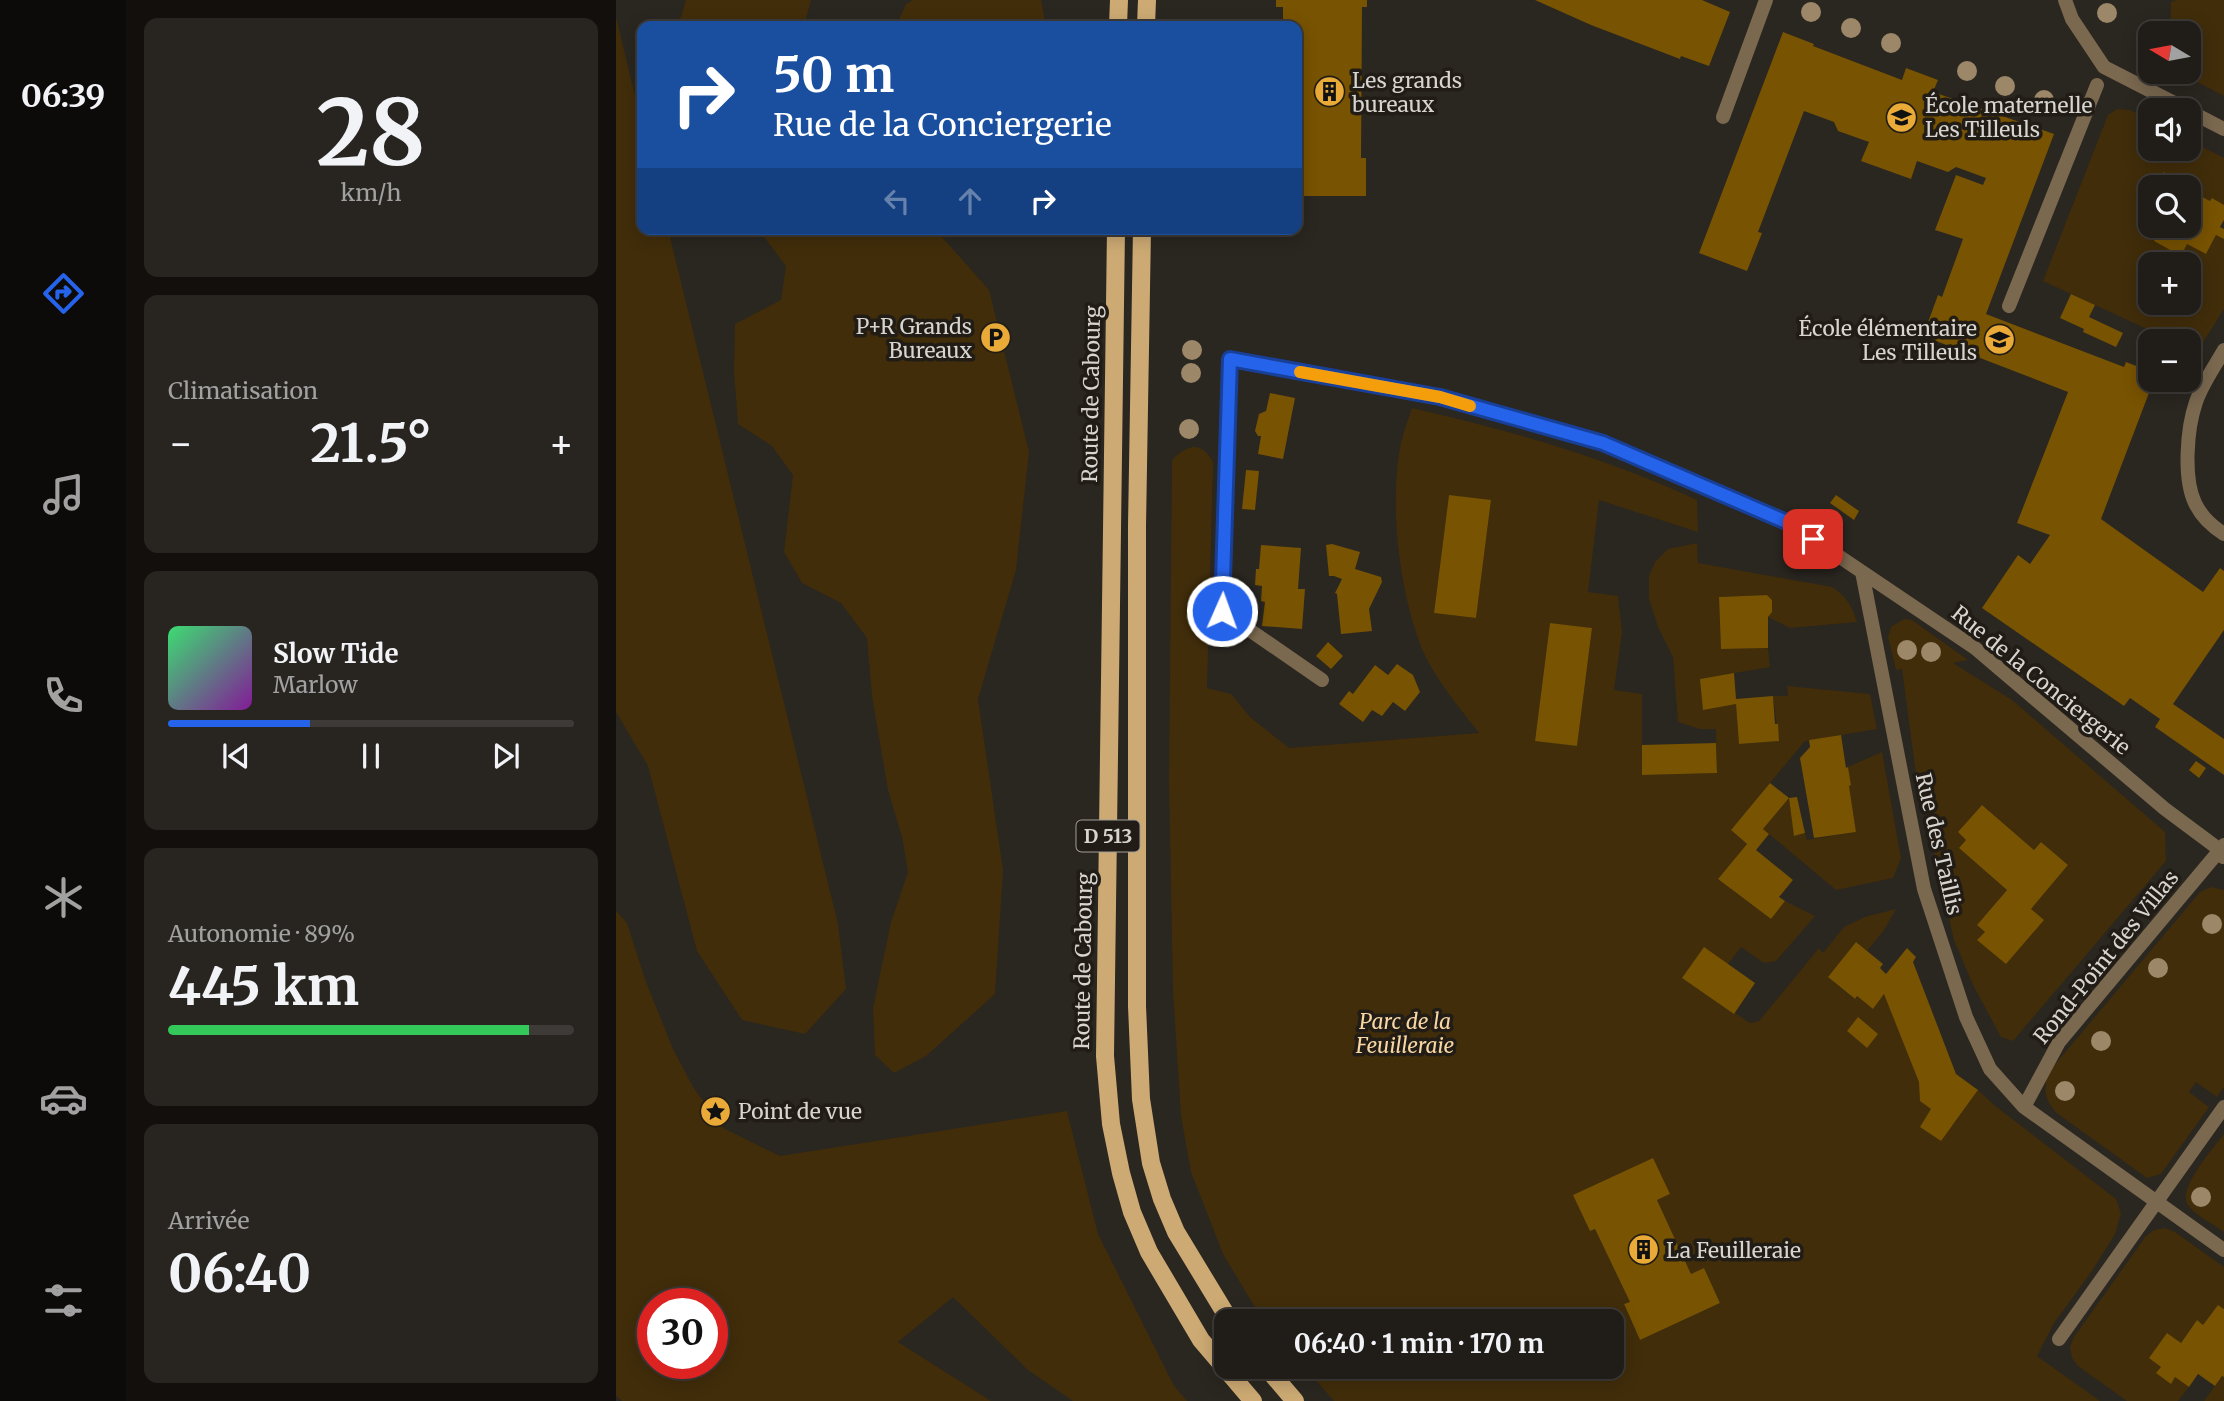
<!DOCTYPE html>
<html lang="fr">
<meta charset="utf-8">
<style>
:root{--surface:#201c18;--page:#282521;--text:#f1f3f6;--muted:#a2a1a2;--line:#3d3a37;--accent:#2563eb}
body{margin:0;font-family:Merriweather,serif;background:var(--page);color:var(--text);height:100vh;display:flex;flex-direction:column;font-size:26px;white-space:nowrap}
*{box-sizing:border-box;margin:0}
p{font-size:23px;color:var(--muted)}
.icon{flex:none;width:38px;height:38px;fill:none;stroke:currentColor;stroke-width:2;stroke-linecap:round;stroke-linejoin:round}
.map{position:relative;flex:1;overflow:hidden}
.details{display:flex;flex-direction:column;gap:18px;padding:18px;background:#120f0d;width:490px}
.details>*{flex:none}
.top-card{position:absolute;left:21px;top:21px;width:665px;height:214px;border-radius:14px;box-shadow:0 4px 18px #0003,0 0 0 2px var(--line);background:#1a4fa0;color:#fff;overflow:hidden}
.needle{width:46px;rotate:280deg}
.controls{position:absolute;left:1522px;top:21px;display:grid;gap:14px}
.controls a{display:grid;place-items:center;width:63px;height:63px;border-radius:14px;background:var(--surface);box-shadow:0 4px 18px #0003,0 0 0 2px var(--line);font-size:35px}
.speed{position:absolute;left:21px;top:1288px;display:flex;gap:14px;font-size:35px;font-weight:700;text-align:center}
.speed>*{display:grid;place-content:center;width:91px;height:91px;border-radius:50%;background:var(--surface);box-shadow:0 4px 18px #0003,0 0 0 2px var(--line);line-height:1}
.speed .limit{border:10px solid #d22;background:#fff;color:#111}
.pin{position:absolute;display:grid;place-items:center;width:60px;height:60px;color:#fff;margin:-30px;border-radius:14px;box-shadow:0 4px 10px #0006}
.me{position:absolute;width:77px;margin:-38px;rotate:2deg;stroke-linejoin:round;filter:drop-shadow(0 0 5px #0008)}
.turn{display:flex;align-items:center;gap:24px;height:147px;padding:0 21px;font-size:32px}
.turn .icon{width:91px;height:91px;stroke-width:2.5}
.turn b{display:block;font-size:49px;line-height:60px}
.lanes{display:flex;align-items:center;height:66px;padding:0 21px;background:#0003;justify-content:center;gap:35px;direction:ltr}
.lanes .off{opacity:.35}
.big{font-size:52px;font-weight:700;line-height:1.1}
.details .card{flex:1;display:flex;flex-direction:column;justify-content:center;gap:10px;min-width:0;padding:0 24px;border-radius:14px;background:var(--page)}
.details .dial{align-items:center;gap:0}
.dial b{font-size:91px;line-height:1}
.song{display:flex;align-items:center;gap:21px}
.cover{width:84px;height:84px;border-radius:10px;background:linear-gradient(135deg,hsl(140 70% 55%),hsl(290 70% 35%))}
.played{height:7px;border-radius:4px;background:linear-gradient(90deg,var(--accent) 35%,var(--line) 35%)}
.keys{display:flex;justify-content:space-around;direction:ltr}
.heat{display:flex;justify-content:space-between;align-items:center;font-size:38px;direction:ltr}
.charge{height:10px;border-radius:5px;background:linear-gradient(90deg,#34c759 89%,var(--line) 0)}
.trip{position:absolute;left:598px;top:1309px;width:410px;height:70px;border-radius:14px;background:var(--surface);box-shadow:0 4px 18px #0003,0 0 0 2px var(--line);font-weight:700;line-height:70px;text-align:center}
main{display:flex;flex:1;min-height:0}
.menu{display:flex;flex-direction:column;width:126px;justify-content:space-around;align-items:center;background:#0d0b0a;color:var(--muted)}
.menu .icon{width:49px;height:49px}
.menu .on{color:var(--accent)}
.menu b{font-size:32px;color:var(--text)}
.map>svg:first-child{display:block}
.green{fill:#412d0a;fill-rule:evenodd}
.building{fill:#785301}
.lines{fill:none;stroke-linecap:round;stroke-linejoin:round}
.pedestrian{stroke:#7a684f;stroke-width:14}
.minor{stroke:#7a684f;stroke-width:14}
.primary{stroke:#cdaa73;stroke-width:18}
.tree{fill:#9c8769}
.route-casing{stroke:#184099;stroke-width:18}
.route{stroke:#2563eb;stroke-width:12}
.slow{stroke:#f59e0b;stroke-width:12}
.labels{text-anchor:middle;dominant-baseline:central;stroke-width:7;stroke-linejoin:round;paint-order:stroke}
.shield{fill:#211d16;stroke:#a19e99;stroke-width:2}
.shield-label{font-size:19px;font-weight:bold;fill:#d8d5d1}
.poi-label{font-size:21px;fill:#d8d5d1;stroke:#211d16;text-anchor:start}
.street-label{font-size:21px;fill:#d8d5d1;stroke:#211d16}
.park-label{font-size:21px;font-style:italic;fill:#f9d7a4;stroke:#211d16}
</style>
<main>
<nav class="menu">
<b>06:39</b>
<svg class="icon on" aria-label="directions" viewBox="0 0 24 24"><path d="M12 3l9 9-9 9-9-9zM9 14v-3h6M13 9l2 2-2 2"/></svg>
<svg class="icon" aria-label="music" viewBox="0 0 24 24"><path d="M9 18V5l10-2v13"/><circle cx="6" cy="18" r="3"/><circle cx="16" cy="16" r="3"/></svg>
<svg class="icon" aria-label="phone" viewBox="0 0 24 24"><path d="M5 4h4l2 5-3 2q2 4 5 5l2-3 5 2v4C11 20 4 13 5 4z"/></svg>
<svg class="icon" aria-label="climate" viewBox="0 0 24 24"><path d="M12 3v18M4 7l16 10M4 17L20 7"/></svg>
<svg class="icon" aria-label="car" viewBox="0 0 24 24"><path d="M5 17H2v-5l4-1 3-4h7l3 4 3 1v5h-3M9 17h6M6 11h13"/><circle cx="7" cy="17" r="2"/><circle cx="17" cy="17" r="2"/></svg>
<svg class="icon" aria-label="filters" viewBox="0 0 24 24"><path d="M4 7h16M4 17h16"/><circle cx="9" cy="7" r="2"/><circle cx="15" cy="17" r="2"/></svg>
</nav>
<section class="details">
<div class="card dial"><b>28</b><p>km/h</p></div>
<div class="card"><p>Climatisation</p>
<div class="heat"><a>−</a><b class="big">21.5°</b><a>+</a></div>
</div>
<div class="card">
<div class="song"><i class="cover"></i><div><b>Slow Tide</b><p>Marlow</p></div></div>
<div class="played"></div>
<div class="keys"><svg class="icon" aria-label="previous" viewBox="0 0 24 24"><path d="M18 5L8 12l10 7zM5 5v14"/></svg><svg class="icon" aria-label="pause" viewBox="0 0 24 24"><path d="M8 5v14M16 5v14"/></svg><svg class="icon" aria-label="next" viewBox="0 0 24 24"><path d="M6 5l10 7-10 7zM19 5v14"/></svg></div>
</div>
<div class="card"><p>Autonomie · 89%</p><b class="big">445 km</b><div class="charge"></div></div>
<div class="card"><p>Arrivée</p><b class="big">06:40</b></div>
</section>
<div class="map">
<svg width="1608" height="1401" viewBox="0 0 1608 1401">
<rect width="100%" height="100%" fill="#2a2620"/>
<path class="green" d="M70,0H195L188,26H55L65,17Z
M297,0H425L430,26H280L290,4Z
M1560,0H1608V96L1562,72H1573V33H1554L1555,2Z
M0,17L26,124V229H52L222,924L230,989L189,1034L126,1020L81,951L32,766L0,712Z
M1501,109L1514,110L1535,120V149H1573V140L1608,158V205L1596,198L1594,201L1573,190V187L1564,185L1566,182L1548,173L1539,187H1535V189L1529,187L1525,196L1533,200L1523,218L1544,230L1538,241L1565,255L1571,244L1590,254L1600,235L1608,239V309L1581,352L1573,349V341H1557L1427,281L1492,115ZM1535,264H1573V303H1535Z
M142,229H319L373,290L413,452L400,570L362,699L387,870L379,994L310,1056L278,1073L259,1055L257,1008L275,922L292,872L286,837L272,790L256,696L251,638L225,603L186,583L168,552L177,475L156,446L122,424L118,371L119,324L165,300L170,266Z
M796,408C894,430 990,458 1081,500L1082,532L983,500L972,592L1002,596L1006,632L998,690L1026,694V775L1101,773L1100,729H1084L1062,722L1057,657L1042,627L1033,599V576L1039,562L1052,549L1081,543L1082,563L1216,587C1231,597 1236,606 1241,622L1174,628L1152,617L1156,600L1151,595L1103,597L1105,649L1152,648L1154,667L1084,679L1120,704L1123,744L1163,741L1157,696H1172L1171,686L1254,694L1261,729L1189,741L1115,830L1131,844L1102,879L1155,919L1169,901L1199,916L1160,961L1148,963L1125,947L1112,964L1066,978L1134,1023L1143,1021L1203,948L1207,953L1228,927L1249,917L1280,909L1268,930L1251,951L1240,942L1212,977L1238,999L1241,996L1257,1009L1268,994L1337,1125L1362,1090L1378,1105L1500,1199L1505,1213L1499,1234L1476,1271L1438,1323L1421,1356L1484,1401H718L688,1367H996V1321H649L643,1314L607,1254L575,1172L565,1116L557,991L553,781L556,460C571,445 585,440 597,462L591,688L615,694L634,717L673,748L863,733C843,707 819,679 806,649C784,593 774,514 783,454C785,439 791,423 796,408ZM833,495L875,501L860,618L818,613ZM934,623L976,628L961,746L919,740ZM1242,1018L1251,1048L1231,1031ZM1054,1194L1041,1200L1075,1274L1088,1268L1104,1303L1024,1340L1008,1305L1014,1302L979,1229L974,1231L958,1195Z
M1288,619L1296,620L1352,660L1337,663L1396,700L1549,832L1550,861L1397,1041L1385,1037L1357,985L1338,940L1300,774L1286,669L1280,670L1272,637L1275,627ZM1366,805L1418,850L1425,842L1452,865L1415,909L1428,920L1362,939L1369,932L1361,925L1391,890L1343,848L1350,840L1343,832Z
M1266,752L1285,858L1277,878L1220,890L1147,829L1173,798L1179,836L1189,833L1191,840L1240,832L1233,786L1235,785L1232,767Z
M1595,887L1608,890V1087L1601,1097L1580,1082L1573,1092L1593,1107L1545,1174L1531,1178L1442,1114C1427,1100 1426,1084 1436,1068L1584,892Z
M0,911L11,923L30,982L57,1049L77,1087L107,1128L164,1156L451,1111L482,1234L558,1386L571,1401H457L412,1370L337,1297L282,1342L375,1401H6L0,1396ZM37,1304H96V1363H37Z
M1608,1134V1232C1597,1224 1580,1216 1572,1205C1560,1190 1598,1147 1608,1134Z
M1549,1228L1559,1232L1608,1267V1309L1602,1305L1587,1325L1581,1320L1565,1343L1551,1333L1534,1358L1545,1367L1541,1373L1555,1383L1559,1377L1573,1387L1562,1401H1511L1462,1366L1456,1358L1454,1347L1458,1337L1530,1236L1538,1230Z
M1606,1376L1608,1377V1401H1588Z"/>
<path class="building" d="M660,0H751V7H746L745,158H750V196H681V26H667V7H660Z
M919,0H1086L1114,12L1093,66L1065,56L1064,59L975,25Z
M1167,32L1198,44L1197,46L1286,80L1290,68L1322,80L1317,92L1438,134L1370,314L1508,367L1510,362L1531,370L1526,382L1536,385L1485,519L1587,592L1604,568L1608,571V630L1557,704L1608,739V775L1539,727L1544,719L1514,698L1508,706L1366,608L1402,555L1414,564L1434,535L1401,523L1452,392L1307,336L1322,295L1326,297L1347,239L1319,230L1340,175L1367,185L1370,178L1340,167L1332,172L1301,161L1295,179L1245,161L1253,142L1222,131L1218,122L1188,111L1142,232L1146,233L1131,271L1083,253Z
M1548,172L1566,182L1564,185L1568,187H1539Z
M1529,186L1535,189V225L1523,218L1533,200L1525,196Z
M1573,190L1594,201L1596,198L1608,205V220L1604,227L1608,229V239L1600,235L1590,254L1571,244L1565,256L1538,241L1544,230L1536,226H1573Z
M1455,294L1479,305L1473,317L1507,333L1500,347L1467,332L1468,329L1444,318Z
M654,393L679,398L667,459L642,454L645,436H642L639,431L643,414L650,411Z
M630,470L643,471L639,510L626,509Z
M833,495L875,500L860,618L818,613Z
M1220,495L1243,511L1238,520L1214,503Z
M716,544L744,552L739,569L765,577L766,582L753,609L756,631L725,634L721,594L719,593L726,579L718,576H713L710,545Z
M645,545L685,548L682,589H689L686,629L646,626L649,602L645,601L646,586L639,585L640,569H643Z
M1151,595L1156,600V612L1152,617V648L1105,649L1103,597Z
M934,623L976,628L961,746L919,741Z
M712,642L727,656L715,669L700,656Z
M781,664L797,675L804,692L789,711L777,702L766,716L756,710L747,722L723,704L733,691L737,694L759,665L772,675Z
M1118,673L1120,699L1157,696L1159,724H1162L1163,741L1123,744L1120,704L1087,710L1084,679Z
M1225,735L1230,768L1232,767L1235,785L1233,786L1240,832L1198,838L1184,758L1194,747L1193,740Z
M1100,743L1101,773L1026,775V745Z
M1580,761L1590,768L1583,778L1573,770Z
M1154,783L1173,798L1181,797L1189,833L1178,836L1173,798L1147,829L1153,834L1140,850L1177,880L1163,897L1169,901L1155,919L1102,879L1131,844L1115,830Z
M1366,805L1418,850L1425,842L1452,865L1415,909L1428,920L1390,964L1361,940L1369,932L1361,925L1391,890L1343,848L1350,840L1342,832Z
M1240,942L1267,964L1264,968L1270,974L1291,948L1300,957L1297,962L1340,1074L1362,1090L1325,1141L1304,1127L1315,1109L1304,1101L1303,1082L1268,994L1257,1009L1241,996L1239,999L1212,977Z
M1088,947L1139,983L1118,1014L1066,978Z
M1242,1017L1262,1034L1251,1048L1231,1031Z
M1037,1158L1054,1194L1041,1200L1075,1274L1088,1268L1104,1303L1024,1340L1008,1304L1014,1302L979,1229L974,1231L957,1195Z
M1602,1305L1608,1309V1377L1606,1376L1599,1386L1582,1374L1573,1387L1559,1377L1555,1384L1540,1373L1545,1367L1533,1358L1551,1333L1565,1343L1581,1320L1587,1325Z"/>
<g class="lines">
<path class="pedestrian" d="M1393,306L1481,85"/>
<path class="minor" d="M1449,0L1456,19L1488,67L1572,110
M1573,111L1608,129
M1107,117L1150,0
M1608,350C1599,366 1586,384 1580,402C1571,428 1567,478 1579,503C1585,516 1597,527 1608,534
M1246,572L1308,889L1350,1017L1374,1069L1408,1107
M706,680L606,611L614,359L824,397L987,443L1175,524L1359,648L1549,809L1604,850L1608,845
M1607,857L1604,850L1443,1042L1408,1107L1608,1250
M1443,1339L1608,1107"/>
<path class="primary" d="M502,26L503,0
M530,26L531,0
M500,229L489,1056L495,1124L505,1173L516,1212L533,1252L585,1340L637,1401
M526,229L521,526V1006L525,1099L535,1163L546,1199L560,1232L614,1321
M650,1367L679,1401"/>
</g>
<g class="tree">
<circle cx="1195" cy="12" r="10"/>
<circle cx="1491" cy="13" r="10"/>
<circle cx="1235" cy="28" r="10"/>
<circle cx="1275" cy="43" r="10"/>
<circle cx="1351" cy="71" r="10"/>
<circle cx="1389" cy="86" r="10"/>
<circle cx="1428" cy="100" r="10"/>
<circle cx="576" cy="350" r="10"/>
<circle cx="575" cy="373" r="10"/>
<circle cx="573" cy="429" r="10"/>
<circle cx="1291" cy="650" r="10"/>
<circle cx="1315" cy="652" r="10"/>
<circle cx="1596" cy="924" r="10"/>
<circle cx="1542" cy="968" r="10"/>
<circle cx="1485" cy="1041" r="10"/>
<circle cx="1449" cy="1091" r="10"/>
<circle cx="1585" cy="1197" r="10"/>
</g>
<g class="lines">
<defs>
<path id="route" d="M606,611L614,359L824,397L987,443L1175,524L1197,539"/>
</defs>
<use href="#route" class="route-casing"/>
<use href="#route" class="route"/>
<path class="slow" d="M684,372L824,397L854,406"/>
</g>
<defs>
<symbol id="building-disc" viewBox="-11 -11 22 22"><circle r="9.5" fill="#e9aa38" stroke="#211d16"/><path d="M-4-6H4V6H1V3H-1V6H-4ZM-2.5-4.3h1.7v1.8h-1.7ZM.8-4.3h1.7v1.8H.8ZM-2.5-1h1.7V.8h-1.7ZM.8-1h1.7V.8H.8Z" fill="#111"/></symbol>
<symbol id="school-disc" viewBox="-11 -11 22 22"><circle r="9.5" fill="#e9aa38" stroke="#211d16"/><path d="M0-5L7-2L0 1L-7-2ZM-4 1L0 2.5L4 1V4Q0 6-4 4Z" fill="#111"/></symbol>
<symbol id="parking-disc" viewBox="-11 -11 22 22"><circle r="9.5" fill="#e9aa38" stroke="#211d16"/><path d="M-3.5-5.5H1a3.5 3.5 0 0 1 0 7H-1V5.5H-3.5ZM-1-3.4V-.6H.8a1.4 1.4 0 0 0 0-2.8Z" fill="#111"/></symbol>
<symbol id="sight-disc" viewBox="-11 -11 22 22"><circle r="9.5" fill="#e9aa38" stroke="#211d16"/><path d="M0-6L1.8-2.2L6-1.7L2.9 1.2L3.7 5.4L0 3.3L-3.7 5.4L-2.9 1.2L-6-1.7L-1.8-2.2Z" fill="#111"/></symbol>
</defs>
<g fill-rule="evenodd">
<use href="#building-disc" x="696" y="74" width="35" height="35"/>
<use href="#school-disc" x="1268" y="100" width="35" height="35"/>
<use href="#parking-disc" x="362" y="320" width="35" height="35"/>
<use href="#school-disc" x="1366" y="322" width="35" height="35"/>
<use href="#sight-disc" x="82" y="1094" width="35" height="35"/>
<use href="#building-disc" x="1010" y="1232" width="35" height="35"/>
</g>
<g class="labels">
<rect class="shield" x="460.5" y="820.5" width="63" height="31" rx="5"/>
<g class="shield-label">
<text x="492" y="836">D 513</text>
</g>
<g class="poi-label">
<text x="736" y="80">Les grands<tspan x="736" dy="24">bureaux</tspan></text>
<text x="1309" y="105">École maternelle<tspan x="1309" dy="24">Les Tilleuls</tspan></text>
<text x="356" y="326" text-anchor="end">P+R Grands<tspan x="356" dy="24">Bureaux</tspan></text>
<text x="1361" y="328" text-anchor="end">École élémentaire<tspan x="1361" dy="24">Les Tilleuls</tspan></text>
<text x="122" y="1111">Point de vue</text>
<text x="1050" y="1250">La Feuilleraie</text>
</g>
<g class="street-label">
<text transform="translate(475 394) rotate(-89)">Route de Cabourg</text>
<text transform="translate(1425 680) rotate(39)">Rue de la Conciergerie</text>
<text transform="translate(1323 844) rotate(77)">Rue des Taillis</text>
<text transform="translate(1490 957) rotate(-51)">Rond-Point des Villas</text>
<text transform="translate(467 961) rotate(-89)">Route de Cabourg</text>
</g>
<g class="park-label">
<text x="789" y="1021">Parc de la<tspan x="789" dy="24">Feuilleraie</tspan></text>
</g>
</g>
</svg>
<div class="controls">
<a><svg class="needle" viewBox="-14 -14 28 28"><path d="M0-13l5 13h-10z" fill="#e53935"/><path d="M0 13l5-13h-10z" fill="#a2a1a2"/></svg></a>
<a><svg class="icon" aria-label="sound" viewBox="0 0 24 24"><path d="M4 9h4l5-4v14l-5-4H4zM17 9q2 3 0 6"/></svg></a>
<a><svg class="icon" aria-label="search" viewBox="0 0 24 24"><circle cx="10" cy="10" r="6"/><path d="M15 15l6 6"/></svg></a>
<a>+</a>
<a>−</a>
</div>
<div class="speed"><div class="limit">30</div></div>
<div class="pin" style="left:1197px;top:539px;background:#d93025"><svg class="icon" aria-label="arrive" viewBox="0 0 24 24"><path d="M6 21V4h12l-3 4 3 4H6"/></svg></div>
<svg class="me" style="left:606px;top:611px" viewBox="-20 -20 40 40"><circle r="17" fill="#2563eb" stroke="#fff" stroke-width="3"/><path d="M0-11L8 9 0 5-8 9z" fill="#fff"/></svg>
<div class="trip">06:40 · 1 min · 170 m</div>
<div class="top-card">
<div class="turn"><svg class="icon" aria-label="right" viewBox="0 0 24 24"><path d="M7 20v-9h11M14 6l5 5-5 5"/></svg><div><b>50 m</b>Rue de la Conciergerie</div></div>
<div class="lanes"><svg class="icon off" aria-label="left" viewBox="0 0 24 24"><path d="M17 20v-9H6M10 6l-5 5 5 5"/></svg><svg class="icon off" aria-label="ahead" viewBox="0 0 24 24"><path d="M12 20V5M6 11l6-6 6 6"/></svg><svg class="icon" aria-label="right" viewBox="0 0 24 24"><path d="M7 20v-9h11M14 6l5 5-5 5"/></svg></div>
</div>
</div>
</main>
